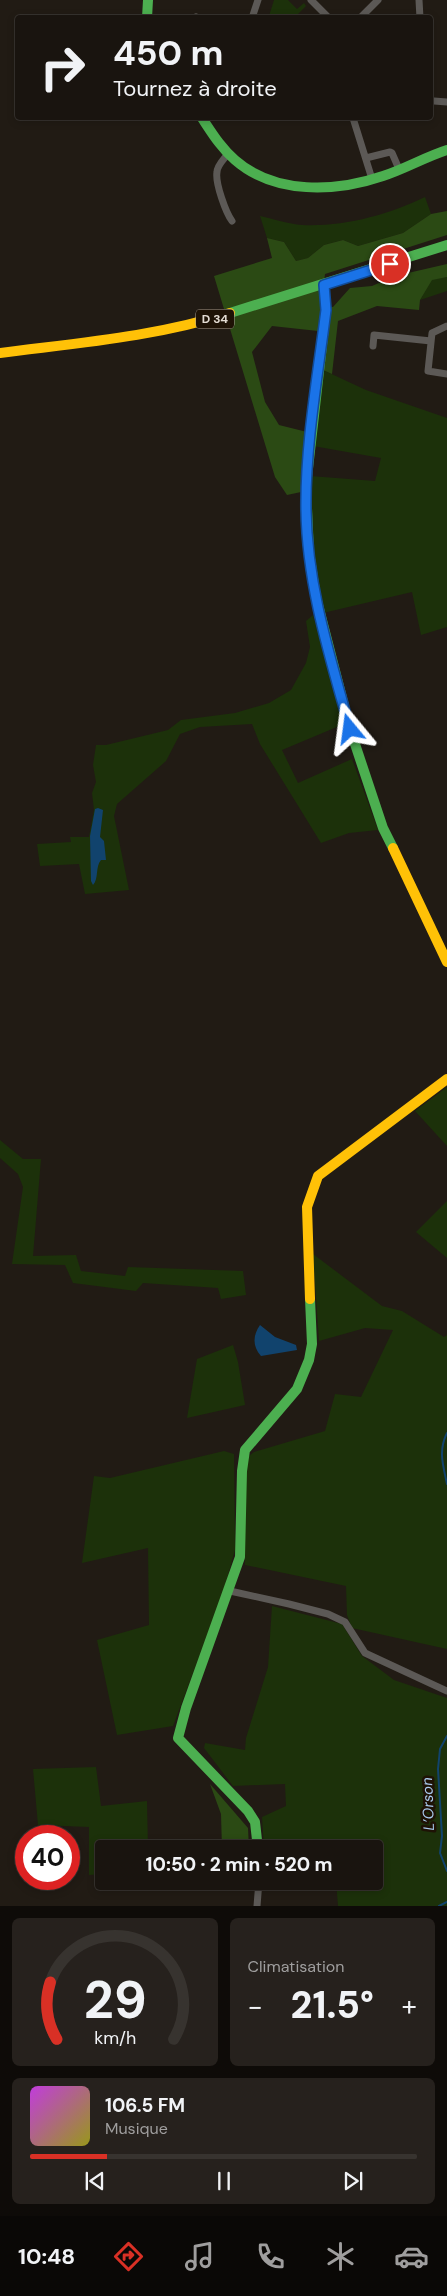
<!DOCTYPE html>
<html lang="fr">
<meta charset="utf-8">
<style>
:root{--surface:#19140f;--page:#26211d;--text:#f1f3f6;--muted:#9f9e9e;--line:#37332f;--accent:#d93025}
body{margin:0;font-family:"DM Sans",sans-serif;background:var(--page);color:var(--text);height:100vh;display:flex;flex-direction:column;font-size:19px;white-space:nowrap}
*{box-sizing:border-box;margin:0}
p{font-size:16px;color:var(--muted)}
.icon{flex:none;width:28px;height:28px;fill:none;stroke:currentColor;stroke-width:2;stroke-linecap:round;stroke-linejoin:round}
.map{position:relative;height:1906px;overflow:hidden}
.sheet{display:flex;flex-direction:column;gap:12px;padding:12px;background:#0e0b08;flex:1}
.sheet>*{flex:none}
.banner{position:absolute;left:15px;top:15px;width:418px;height:105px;border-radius:5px;box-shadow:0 2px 8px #0003,0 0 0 1px var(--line);background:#19140f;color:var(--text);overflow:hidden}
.speed{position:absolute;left:15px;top:1825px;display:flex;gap:10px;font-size:25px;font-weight:700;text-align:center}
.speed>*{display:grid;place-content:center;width:65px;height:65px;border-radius:50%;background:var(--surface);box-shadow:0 2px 8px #0003,0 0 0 1px var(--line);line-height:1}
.speed .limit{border:8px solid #d22;background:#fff;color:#111}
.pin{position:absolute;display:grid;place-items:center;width:42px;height:42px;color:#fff;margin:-21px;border:2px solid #fff;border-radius:50%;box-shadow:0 1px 5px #0007}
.me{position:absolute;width:55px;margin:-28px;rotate:344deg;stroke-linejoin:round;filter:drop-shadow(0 0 4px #0008)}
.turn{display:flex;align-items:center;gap:18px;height:105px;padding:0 15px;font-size:22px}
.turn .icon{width:65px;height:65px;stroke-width:2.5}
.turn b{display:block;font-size:35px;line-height:42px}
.big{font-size:38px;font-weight:800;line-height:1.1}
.sheet .tile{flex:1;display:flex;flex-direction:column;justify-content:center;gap:8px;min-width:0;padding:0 18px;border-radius:8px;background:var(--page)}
.sheet .dial{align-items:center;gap:0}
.dial svg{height:130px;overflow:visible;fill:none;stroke:var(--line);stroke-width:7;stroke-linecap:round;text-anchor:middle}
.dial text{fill:var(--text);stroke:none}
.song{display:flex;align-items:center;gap:15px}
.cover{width:60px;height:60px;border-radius:8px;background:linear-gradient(135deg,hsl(290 70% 55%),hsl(60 70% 35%))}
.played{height:5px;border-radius:2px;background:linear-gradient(90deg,var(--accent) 20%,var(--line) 20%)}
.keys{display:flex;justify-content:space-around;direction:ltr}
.heat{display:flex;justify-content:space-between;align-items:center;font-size:28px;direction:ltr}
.sheet .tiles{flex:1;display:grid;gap:12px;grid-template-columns:1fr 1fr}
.tile:last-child{grid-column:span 2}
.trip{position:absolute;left:95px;top:1840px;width:288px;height:50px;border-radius:5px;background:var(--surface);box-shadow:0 2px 8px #0003,0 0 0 1px var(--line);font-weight:800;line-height:50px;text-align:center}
.tab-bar{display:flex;height:80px;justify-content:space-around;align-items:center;background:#0a0806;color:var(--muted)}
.tab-bar .icon{width:35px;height:35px}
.tab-bar .current{color:var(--accent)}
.tab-bar b{font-size:22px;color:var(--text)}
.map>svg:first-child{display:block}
.green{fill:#1c310a}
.forest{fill:#2b4a14}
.water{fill:#11436d}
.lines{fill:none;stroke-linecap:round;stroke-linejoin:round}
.stream{stroke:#11436d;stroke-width:2}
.street{stroke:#5c5956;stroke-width:7}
.fast{stroke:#4caf50;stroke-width:10}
.slow{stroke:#ffc107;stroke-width:10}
.route-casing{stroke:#114b97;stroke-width:12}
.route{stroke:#1a73e8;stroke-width:9}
.labels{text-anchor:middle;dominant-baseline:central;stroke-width:5;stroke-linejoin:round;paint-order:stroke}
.shield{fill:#1e1205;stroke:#a89f94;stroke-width:1}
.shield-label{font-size:12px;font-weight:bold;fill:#e3dbd2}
.water-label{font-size:15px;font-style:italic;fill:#a9caed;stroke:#1e1205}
</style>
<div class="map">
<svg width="447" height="1906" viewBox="0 0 447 1906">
<rect width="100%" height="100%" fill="#211b14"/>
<path class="green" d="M274,0H288L297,9L304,3L306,6L295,17H267L269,16Z
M425,197L431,214L403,233L358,246L343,240L324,245L308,258L296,261L284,242L267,238L260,216C274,219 288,224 302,225C343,227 388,215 425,197Z
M447,277V291L420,300L432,279Z
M323,370L366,390L447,418V627L421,635L412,592L323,613L312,555L310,476L375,481L381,458L313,446Z
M313,615L344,724L282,750L298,783L352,759L378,830L349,833L321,843L260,744L252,724L200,727L180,734L166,761L117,804L114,816L129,890L85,894L79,864L40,866L37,844L71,842L70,837H89L94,810L92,793L96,782L93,765L96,745H106L168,730L181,720L235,713L269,703L291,690L306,663L310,647L306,621Z
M447,1087V1146L415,1111Z
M0,1140L23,1159H41L33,1256L76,1255L81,1271L125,1276L128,1267L243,1271L246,1295L221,1299L218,1288L143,1283L136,1291L73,1283L65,1265L12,1264L23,1187L18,1174L0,1158Z
M447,1201V1258L416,1232Z
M313,1254L382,1306L402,1311L444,1337L447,1335V1649L352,1628L347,1615L346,1586L245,1565V1473L249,1456L254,1452L325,1431L335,1394L361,1397L393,1330L365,1328L319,1341Z
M233,1345L238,1362L245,1405L187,1418L197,1359Z
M224,1451L234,1454L235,1550L223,1593L173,1726L117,1735L97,1640L149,1625L148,1548L82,1563L94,1476L110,1478Z
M272,1606L342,1624L362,1656L394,1680L447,1698V1906H338L336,1881H374V1849H264L262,1817L286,1806L285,1784L233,1786L204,1748L205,1743L245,1750L246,1738L268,1667Z
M96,1767L101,1806L147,1801L148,1849H104V1874L89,1875V1827L38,1825L33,1769Z"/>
<path class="forest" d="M447,211V235L325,274L321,307H333L350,288L372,286L395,276L447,264V277L432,280L420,300L419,310L377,306L338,321L332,374L314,366L318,331L272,326L252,352L265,402L279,425L307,432L301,492L287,495L275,477L214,276L272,258L267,238L284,242L296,261L308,258L324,245L343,240L358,246L403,233L431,214Z
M210,1784L248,1828L249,1849H222L221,1814Z"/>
<path class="water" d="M98,808L103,810L100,837L104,841L106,860H101C95,867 99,879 93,885L91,881L90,836L95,809Z
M260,1325L275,1337L296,1345L297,1350L261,1356C252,1346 253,1335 260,1325Z"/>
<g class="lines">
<path class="stream" d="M447,1433C438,1451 443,1465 447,1484
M447,1736L440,1749L438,1769L442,1836L440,1853L447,1871
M439,1906L447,1902"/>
<path class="street" d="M311,0L329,18
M419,0L420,18
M195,18L196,17
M252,18L258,0
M360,18L378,0
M434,101L447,102
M353,118L372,179
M227,155C223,160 217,166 217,172C215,183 226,213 232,221
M366,158L390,152L392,153L399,169
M447,326L432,333L428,371L447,374
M373,346L374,335L431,341
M230,1591L289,1604L328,1614L345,1622L365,1653L447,1691
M257,1906L259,1881"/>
<path class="fast" d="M147,18L148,0
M202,118C212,133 221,148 235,160C275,195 336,192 383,176C405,169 425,157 447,150
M324,285L326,310L306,486L309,552L316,597L350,729L383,828L393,848
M230,313L447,245
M258,1849L255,1822L248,1811L178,1738L186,1708L240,1557L242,1471L245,1450L297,1389L309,1360L312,1344L310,1299"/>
<path class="slow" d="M0,353C77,343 155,337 230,313
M393,848L447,962
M310,1299L307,1207L318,1176L447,1079"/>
</g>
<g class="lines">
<defs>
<path id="route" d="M350,729C330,657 307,585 306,510C305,446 318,374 326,310L324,285L390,264"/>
</defs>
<use href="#route" class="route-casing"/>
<use href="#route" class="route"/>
</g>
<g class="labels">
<rect class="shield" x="196" y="309.5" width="38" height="19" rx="4"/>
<g class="shield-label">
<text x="215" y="319">D 34</text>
</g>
<g class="water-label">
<text transform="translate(428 1804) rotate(-92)">L’Orson</text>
</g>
</g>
</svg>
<div class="speed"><div class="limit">40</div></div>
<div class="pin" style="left:390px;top:264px;background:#d93025"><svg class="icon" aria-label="arrive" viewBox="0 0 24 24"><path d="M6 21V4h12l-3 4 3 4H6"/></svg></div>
<svg class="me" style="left:350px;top:729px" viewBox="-20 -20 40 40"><path d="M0-17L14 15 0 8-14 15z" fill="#1a73e8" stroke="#fff" stroke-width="4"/></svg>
<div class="trip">10:50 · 2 min · 520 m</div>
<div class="banner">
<div class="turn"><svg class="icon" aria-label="right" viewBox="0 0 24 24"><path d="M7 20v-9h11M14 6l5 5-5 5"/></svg><div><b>450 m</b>Tournez à droite</div></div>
</div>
</div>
<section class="sheet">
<div class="tiles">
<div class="tile dial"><svg viewBox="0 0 100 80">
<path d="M14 69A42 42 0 1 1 86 69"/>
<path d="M14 69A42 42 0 0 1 10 34" stroke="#d93025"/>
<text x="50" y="56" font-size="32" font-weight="700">29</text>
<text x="50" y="72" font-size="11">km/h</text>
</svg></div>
<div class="tile"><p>Climatisation</p>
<div class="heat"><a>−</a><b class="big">21.5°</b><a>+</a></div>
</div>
<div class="tile">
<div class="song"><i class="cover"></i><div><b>106.5 FM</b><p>Musique</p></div></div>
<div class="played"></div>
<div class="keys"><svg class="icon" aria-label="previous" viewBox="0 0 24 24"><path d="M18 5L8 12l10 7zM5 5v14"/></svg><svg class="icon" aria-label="pause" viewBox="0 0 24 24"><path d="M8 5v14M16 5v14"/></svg><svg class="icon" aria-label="next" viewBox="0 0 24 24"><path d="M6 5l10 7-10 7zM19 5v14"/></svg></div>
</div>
</div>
</section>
<nav class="tab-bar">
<b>10:48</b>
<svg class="icon current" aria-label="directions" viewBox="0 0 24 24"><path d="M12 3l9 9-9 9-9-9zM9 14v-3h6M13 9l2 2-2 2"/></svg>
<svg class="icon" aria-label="music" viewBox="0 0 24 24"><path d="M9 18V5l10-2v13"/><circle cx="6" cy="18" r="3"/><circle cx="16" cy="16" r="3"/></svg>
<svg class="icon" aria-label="phone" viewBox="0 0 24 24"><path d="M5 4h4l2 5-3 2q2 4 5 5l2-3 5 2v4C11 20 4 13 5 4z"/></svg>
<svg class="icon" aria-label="climate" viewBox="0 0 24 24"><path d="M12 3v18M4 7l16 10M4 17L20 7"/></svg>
<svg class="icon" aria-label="car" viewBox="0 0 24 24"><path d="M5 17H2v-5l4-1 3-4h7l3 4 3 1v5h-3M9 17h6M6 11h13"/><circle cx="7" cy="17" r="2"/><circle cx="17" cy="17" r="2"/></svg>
</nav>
